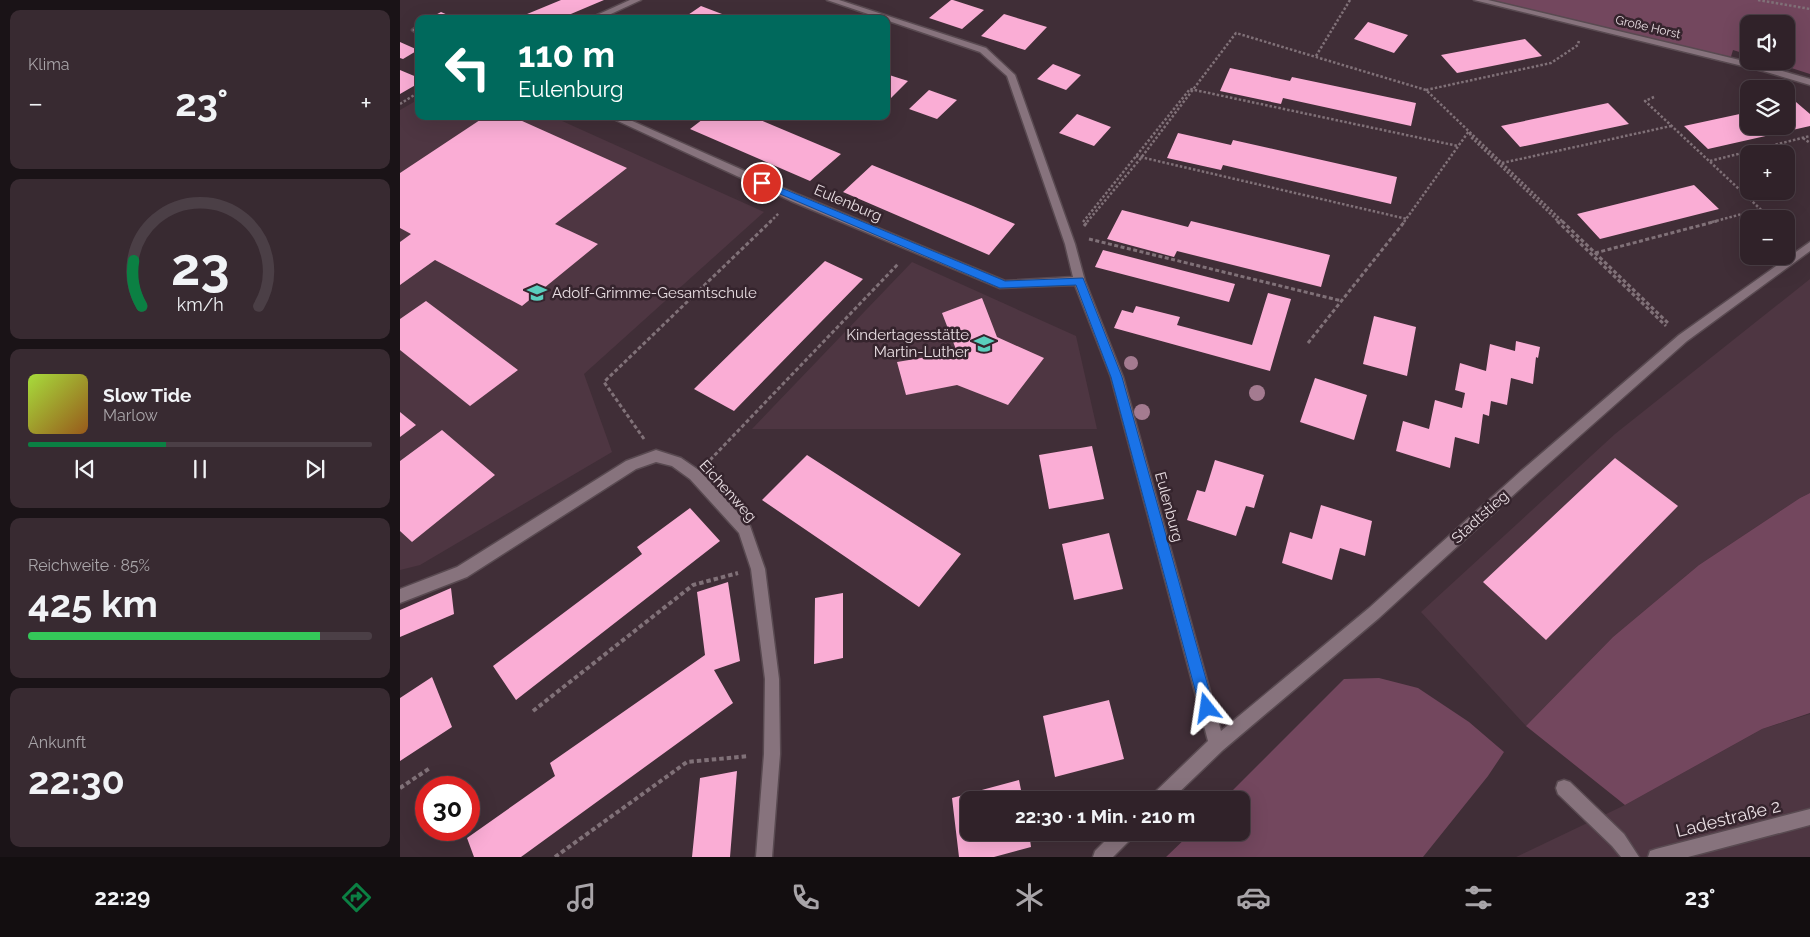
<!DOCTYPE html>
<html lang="de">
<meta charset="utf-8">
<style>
:root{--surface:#302229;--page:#382a31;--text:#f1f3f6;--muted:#a8a4a8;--line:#4b3f46;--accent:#0b8043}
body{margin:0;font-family:Raleway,sans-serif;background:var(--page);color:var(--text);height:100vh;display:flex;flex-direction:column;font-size:19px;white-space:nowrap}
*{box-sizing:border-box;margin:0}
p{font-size:16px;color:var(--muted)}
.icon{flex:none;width:28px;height:28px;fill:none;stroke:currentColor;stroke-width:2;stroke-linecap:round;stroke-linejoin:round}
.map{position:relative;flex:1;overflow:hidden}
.side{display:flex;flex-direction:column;gap:10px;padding:10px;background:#1a1317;width:400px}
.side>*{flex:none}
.hud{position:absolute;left:15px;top:15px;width:475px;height:105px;border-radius:10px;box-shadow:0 5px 20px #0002,0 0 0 1px var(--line);background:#00695c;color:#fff;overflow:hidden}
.fabs{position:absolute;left:1340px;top:15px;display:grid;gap:10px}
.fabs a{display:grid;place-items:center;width:55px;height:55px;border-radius:10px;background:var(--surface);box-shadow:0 5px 20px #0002,0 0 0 1px var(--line);font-size:25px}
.speed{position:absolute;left:15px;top:776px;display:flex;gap:10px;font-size:25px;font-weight:700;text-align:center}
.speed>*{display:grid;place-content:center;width:65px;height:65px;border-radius:50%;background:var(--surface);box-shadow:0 5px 20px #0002,0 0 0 1px var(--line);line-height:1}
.speed .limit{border:8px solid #d22;background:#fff;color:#111}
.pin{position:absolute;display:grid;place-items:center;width:42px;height:42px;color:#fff;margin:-21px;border:2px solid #fff;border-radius:50%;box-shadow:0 1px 5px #0007}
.me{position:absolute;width:55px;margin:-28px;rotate:345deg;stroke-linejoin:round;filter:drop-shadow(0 0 4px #0008)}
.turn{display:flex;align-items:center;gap:18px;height:105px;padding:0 20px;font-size:22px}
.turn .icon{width:65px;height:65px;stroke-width:2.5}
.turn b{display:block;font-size:35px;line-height:42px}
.big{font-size:38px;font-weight:700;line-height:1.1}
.side .widget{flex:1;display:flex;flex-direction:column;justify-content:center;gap:8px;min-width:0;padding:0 18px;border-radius:10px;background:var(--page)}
.side .dial{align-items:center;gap:0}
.dial svg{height:130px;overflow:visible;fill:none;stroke:var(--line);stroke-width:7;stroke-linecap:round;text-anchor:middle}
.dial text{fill:var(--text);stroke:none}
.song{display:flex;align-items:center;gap:15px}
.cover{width:60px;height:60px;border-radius:8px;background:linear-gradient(135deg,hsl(80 70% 55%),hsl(30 70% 35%))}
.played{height:5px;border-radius:2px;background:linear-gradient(90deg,var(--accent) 40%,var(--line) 40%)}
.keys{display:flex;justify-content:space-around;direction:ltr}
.heat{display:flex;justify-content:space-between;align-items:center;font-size:28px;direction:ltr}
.charge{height:8px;border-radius:4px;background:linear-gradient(90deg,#34c759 85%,var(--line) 0)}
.trip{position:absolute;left:560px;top:791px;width:290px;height:50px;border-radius:10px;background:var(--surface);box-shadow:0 5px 20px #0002,0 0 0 1px var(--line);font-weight:700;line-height:50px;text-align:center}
.dock{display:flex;height:80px;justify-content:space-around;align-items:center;background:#130e10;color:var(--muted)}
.dock .icon{width:35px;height:35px}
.dock .active{color:var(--accent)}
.dock b{font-size:22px;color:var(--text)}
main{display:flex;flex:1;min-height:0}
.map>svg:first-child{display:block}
.built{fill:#4e3642}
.green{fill:#73475e}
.building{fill:#faadd5}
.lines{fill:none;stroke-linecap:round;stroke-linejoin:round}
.service-casing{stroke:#594a51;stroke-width:3}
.minor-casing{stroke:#594a51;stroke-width:3}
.path-far2{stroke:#807178;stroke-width:2.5;stroke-dasharray:2.5 2;stroke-linecap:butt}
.path-far1{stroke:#807178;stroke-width:3;stroke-dasharray:4 2.5;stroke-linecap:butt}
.path{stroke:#807178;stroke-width:4;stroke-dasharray:4.5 3;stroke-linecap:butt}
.service{fill:#87737d;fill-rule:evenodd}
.minor{fill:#87737d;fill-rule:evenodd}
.tree{fill:#a47b90}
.route{fill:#1a73e8;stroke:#114b97}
.labels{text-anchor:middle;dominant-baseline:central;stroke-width:5;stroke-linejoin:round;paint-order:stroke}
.far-street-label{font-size:12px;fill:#e9dee3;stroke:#35242d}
.street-label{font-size:15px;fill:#e9dee3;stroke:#35242d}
.poi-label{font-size:15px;fill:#e9dee3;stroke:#35242d;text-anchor:start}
.near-street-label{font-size:18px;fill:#e9dee3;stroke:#35242d}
</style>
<main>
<section class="side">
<div class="widget"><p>Klima</p>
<div class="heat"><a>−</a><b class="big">23°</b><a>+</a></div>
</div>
<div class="widget dial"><svg viewBox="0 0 100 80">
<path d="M14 69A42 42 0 1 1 86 69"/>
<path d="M14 69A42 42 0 0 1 9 41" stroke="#0b8043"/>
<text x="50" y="56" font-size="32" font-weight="700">23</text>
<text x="50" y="72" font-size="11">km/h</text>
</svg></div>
<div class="widget">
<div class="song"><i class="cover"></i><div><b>Slow Tide</b><p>Marlow</p></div></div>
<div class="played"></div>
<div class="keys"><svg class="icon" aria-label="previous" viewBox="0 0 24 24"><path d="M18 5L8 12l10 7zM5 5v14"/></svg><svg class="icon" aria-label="pause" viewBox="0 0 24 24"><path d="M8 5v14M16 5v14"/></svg><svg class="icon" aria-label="next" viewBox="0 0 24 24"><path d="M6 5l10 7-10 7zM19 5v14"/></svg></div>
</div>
<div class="widget"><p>Reichweite · 85%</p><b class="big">425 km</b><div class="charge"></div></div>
<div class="widget"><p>Ankunft</p><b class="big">22:30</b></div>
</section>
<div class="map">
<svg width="1410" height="857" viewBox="0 0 1410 857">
<rect width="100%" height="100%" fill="#402e37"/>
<path class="built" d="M19,99V116H151L364,212L184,374L212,452L20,565L0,570V110Z
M512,262L676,336L697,429H352Z
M1410,279V493L1400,498L1299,565L1213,637L1126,726L1021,612L1215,434Z
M1410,714V857H1116L1225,805L1362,729Z"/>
<path class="green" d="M1078,0H1410V74L1369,61H1386V24H1349V55L1333,50L1330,60Z
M1410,493V713L1362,729L1225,805L1126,726L1213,637L1299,565L1400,498Z
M979,678L1018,688L1069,722L1104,752L1088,776L1023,857H766L791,833L841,832V800H823L944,679Z"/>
<path class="building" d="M161,0H204L159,19H115Z
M551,0H553L584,10L562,29L529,18Z
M301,6L322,14L315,19H282Z
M41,12L57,19H28Z
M604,14L647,27L625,50L581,36Z
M968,22L1008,35L994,53L954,39Z
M1125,39L1142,56L1057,73L1041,55Z
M0,42L18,50L3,59L0,58Z
M653,64L681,75L666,90L637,79Z
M830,68L890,81L892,77L1016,103L1011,126L883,98L881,104L820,91Z
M0,70L19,78V83L0,94Z
M486,74L508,81L488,101L486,100Z
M529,90L557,100L537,119L509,109Z
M1396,102L1410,114V126L1308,149L1284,126L1349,112V126H1386V104Z
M1208,103L1229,124L1120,147L1101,126Z
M677,114L711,127L694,146L659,133Z
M86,116H111L227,168L155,224L198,244L122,306L35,260L0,285V242L11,234L0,228V173Z
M307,116H351L441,154L410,181L290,129Z
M778,133L831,145L833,140L997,177L991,204L823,165L821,170L767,158Z
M472,165L573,206L615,224L589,255L443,192Z
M1294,185L1319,209L1200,239L1177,214Z
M722,210L788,227L791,221L930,255L921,287L777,251L774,257L707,239Z
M703,250L835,284L829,302L695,267Z
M425,261L463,279L334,411L294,389Z
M868,293L891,299L870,371L714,328L722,310L733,313L736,306L780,317L777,325L852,345Z
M582,298L597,337L644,358L608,405L557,385L506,395L497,362L557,352L542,313Z
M26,301L118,370L70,406L0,350V319Z
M974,316L1016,327L1007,376L963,364Z
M1116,341L1140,347L1138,358L1136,357L1133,384L1111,378L1107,405L1091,401L1089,416L1083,414L1079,444L1055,437L1050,468L996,451L1003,421L1029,429L1035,400L1062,408L1065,393L1055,390L1060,363L1086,371L1090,344L1115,351Z
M915,378L967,395L954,440L900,422Z
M0,412L16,425L0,437Z
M42,430L95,475L12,542L0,531V461Z
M692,446L704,499L649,509L639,455Z
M407,455L561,554L519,607L362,500Z
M1215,458L1278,506L1146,640L1083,582Z
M815,460L864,475L854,508L846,506L836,536L787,520L797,490L805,492Z
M921,505L972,521L965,556L940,548L932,580L882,563L890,532L912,539Z
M290,508L320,541L116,700L93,666L242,554L237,547Z
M709,533L723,589L674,600L662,544Z
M328,582L340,661L314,670L333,703L121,857H74L67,838L155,776L150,763L305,655L297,592Z
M51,588L54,614L0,637V610Z
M443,593V658L414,664L415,598Z
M32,677L52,727L0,761V698Z
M709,700L724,759L655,777L643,716Z
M337,771L330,857H292L300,778Z
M619,780L623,800H569V832H629L631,847L594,857H559L552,798Z"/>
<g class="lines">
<defs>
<path id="service" d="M1164,780L1170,782L1224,834L1239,857H1221L1212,846L1158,794L1156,788L1158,782Z
M1410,809V825L1288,857H1248L1250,851L1256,849Z"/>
<path id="minor" d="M230,0H241L200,19H188Z
M427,0H439L586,48L615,75L675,244L685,281L723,377L821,731L969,608L1121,471L1279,335L1410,242V251L1287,341L1131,479L979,618L823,750L771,800H751L753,794L808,741L711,377L675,285L600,288L391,201L207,116H221L399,195L605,281L673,277L665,244L607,76L580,52Z
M1074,0H1088L1369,67L1410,79V85L1363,71Z
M16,27L19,28V35L12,30Z
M256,450L281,458L300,471L350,526L365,569L379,679L380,754L372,857H356L364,754L365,679L351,569L339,533L290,479L272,466L256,462L236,469L67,577L0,603V589L57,567L226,461Z
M714,832H734L732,838L713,857H693L695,851Z"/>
</defs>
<use href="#service" class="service-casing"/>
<use href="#minor" class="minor-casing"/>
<path class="path-far2" d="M1358,0L1410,9
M916,56L950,0
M1026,90L1151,63L1178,45L1179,40
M1254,97L1245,101L1371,219
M0,104L19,92
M1070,133L1071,137L1159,222
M1403,138L1410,143
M736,156L1007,219
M1310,161L1410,136
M1102,163L1271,126
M370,222L379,213
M683,222L790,89L1058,146
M687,222L741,158L836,33L1026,90L1163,222
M1004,222L1069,131
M1312,222L1361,209"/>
<path class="path-far1" d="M1157,221L1266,326
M1162,221L1269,324
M684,226L688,221
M689,239L942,301
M1195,253L1317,221
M908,343L1005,221
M244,439L204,382L371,221
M310,460L499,263"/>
<path class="path" d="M133,711L293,585L338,573
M0,788L30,768
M155,857L287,762L349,756"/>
<use href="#service" class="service"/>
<use href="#minor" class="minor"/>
</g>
<g class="tree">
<circle cx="731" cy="363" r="7"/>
<circle cx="857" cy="393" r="8"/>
<circle cx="742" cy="412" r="8"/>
</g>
<path class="route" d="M362,180L605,281L683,278L722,377L814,708L812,712L807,714L802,712L800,708L711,377L676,285L600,288L359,185V181Z"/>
<defs>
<symbol id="school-bare" viewBox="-9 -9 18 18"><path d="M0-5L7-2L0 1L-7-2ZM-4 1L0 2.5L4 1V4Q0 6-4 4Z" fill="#5acebd" stroke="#35242d" stroke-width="2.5" paint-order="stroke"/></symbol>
</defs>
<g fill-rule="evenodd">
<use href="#school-bare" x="123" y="279" width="28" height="28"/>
<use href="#school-bare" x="570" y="330" width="28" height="28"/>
</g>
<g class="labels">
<g class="far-street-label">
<text transform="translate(1248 27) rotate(13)">Große Horst</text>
</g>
<g class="street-label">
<text transform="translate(448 203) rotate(23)">Eulenburg</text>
<text transform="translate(328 491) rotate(48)">Eichenweg</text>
<text transform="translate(769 507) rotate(75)">Eulenburg</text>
<text transform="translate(1080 517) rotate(-42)">Stadtstieg</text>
</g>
<g class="poi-label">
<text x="152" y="293">Adolf-Grimme-Gesamtschule</text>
<text x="569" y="335" text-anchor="end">Kindertagesstätte<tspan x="569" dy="17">Martin-Luther</tspan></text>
</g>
<g class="near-street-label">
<text transform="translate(1328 818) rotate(-14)">Ladestraße 2</text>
</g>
</g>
</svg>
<div class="fabs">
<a><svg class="icon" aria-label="sound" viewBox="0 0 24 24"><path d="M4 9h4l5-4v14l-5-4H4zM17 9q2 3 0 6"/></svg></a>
<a><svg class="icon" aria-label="layers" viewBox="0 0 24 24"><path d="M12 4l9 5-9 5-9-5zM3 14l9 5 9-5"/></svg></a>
<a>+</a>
<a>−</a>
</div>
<div class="speed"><div class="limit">30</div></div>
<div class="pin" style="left:362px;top:183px;background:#d93025"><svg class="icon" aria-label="arrive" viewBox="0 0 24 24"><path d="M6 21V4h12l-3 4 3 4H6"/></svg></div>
<svg class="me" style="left:807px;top:708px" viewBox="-20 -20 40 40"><path d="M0-17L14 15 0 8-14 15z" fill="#1a73e8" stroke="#fff" stroke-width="4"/></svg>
<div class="trip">22:30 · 1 Min. · 210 m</div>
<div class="hud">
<div class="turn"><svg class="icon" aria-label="left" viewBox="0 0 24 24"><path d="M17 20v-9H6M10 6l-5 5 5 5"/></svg><div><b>110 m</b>Eulenburg</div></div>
</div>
</div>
</main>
<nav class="dock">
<b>22:29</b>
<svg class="icon active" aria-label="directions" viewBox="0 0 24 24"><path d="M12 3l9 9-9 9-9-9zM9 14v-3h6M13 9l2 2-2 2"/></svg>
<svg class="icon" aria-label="music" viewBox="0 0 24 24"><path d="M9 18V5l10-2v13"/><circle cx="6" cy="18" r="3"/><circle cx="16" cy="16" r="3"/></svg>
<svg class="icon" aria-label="phone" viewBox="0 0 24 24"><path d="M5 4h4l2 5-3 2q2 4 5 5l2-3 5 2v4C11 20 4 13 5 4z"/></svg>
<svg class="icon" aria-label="climate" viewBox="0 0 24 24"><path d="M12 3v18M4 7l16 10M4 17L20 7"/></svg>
<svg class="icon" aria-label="car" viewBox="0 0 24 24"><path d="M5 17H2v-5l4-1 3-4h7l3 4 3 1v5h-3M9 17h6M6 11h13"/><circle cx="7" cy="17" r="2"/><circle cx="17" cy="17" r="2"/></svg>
<svg class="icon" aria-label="filters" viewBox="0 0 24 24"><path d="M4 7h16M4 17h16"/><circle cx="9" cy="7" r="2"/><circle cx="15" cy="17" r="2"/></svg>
<b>23°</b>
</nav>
